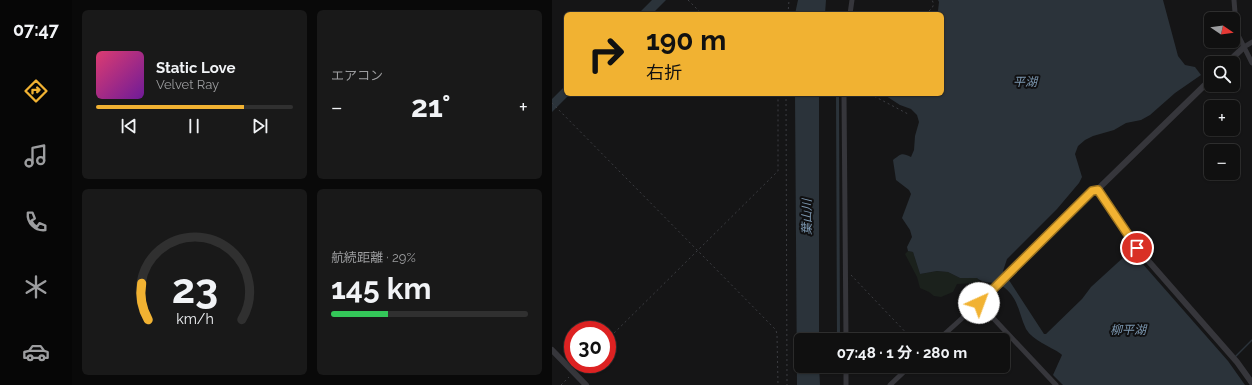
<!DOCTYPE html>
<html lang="ja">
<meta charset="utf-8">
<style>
:root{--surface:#101010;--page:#191919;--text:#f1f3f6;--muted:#9c9d9f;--line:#303030;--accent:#f1b232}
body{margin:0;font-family:Raleway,"Noto Sans JP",sans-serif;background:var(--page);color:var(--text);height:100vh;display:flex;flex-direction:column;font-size:15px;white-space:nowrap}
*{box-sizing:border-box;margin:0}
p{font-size:13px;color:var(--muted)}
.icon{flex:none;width:22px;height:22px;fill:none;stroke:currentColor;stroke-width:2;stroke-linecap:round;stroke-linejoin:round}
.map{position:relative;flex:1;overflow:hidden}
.drawer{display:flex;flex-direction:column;gap:10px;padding:10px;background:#090909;width:480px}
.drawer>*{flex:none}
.top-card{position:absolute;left:12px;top:12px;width:380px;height:84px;border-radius:6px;box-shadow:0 1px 3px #0004,0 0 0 1px var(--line);background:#f1b232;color:#111;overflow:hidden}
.needle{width:26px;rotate:103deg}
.controls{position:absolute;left:652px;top:12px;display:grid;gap:8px}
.controls a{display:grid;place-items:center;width:36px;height:36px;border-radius:6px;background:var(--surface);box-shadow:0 1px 3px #0004,0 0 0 1px var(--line);font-size:20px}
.speed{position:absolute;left:12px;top:321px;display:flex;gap:8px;font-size:20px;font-weight:700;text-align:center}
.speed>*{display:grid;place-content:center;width:52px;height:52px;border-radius:50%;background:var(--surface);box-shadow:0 1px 3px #0004,0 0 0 1px var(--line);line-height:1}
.speed .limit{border:6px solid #d22;background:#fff;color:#111}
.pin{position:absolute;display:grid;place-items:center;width:34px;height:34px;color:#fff;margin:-17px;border:2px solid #fff;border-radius:50%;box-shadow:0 1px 4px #0007}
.me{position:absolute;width:44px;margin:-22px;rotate:43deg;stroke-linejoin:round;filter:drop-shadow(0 0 3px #0008)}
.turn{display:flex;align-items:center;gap:14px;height:84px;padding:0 16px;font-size:18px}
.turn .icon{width:52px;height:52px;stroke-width:2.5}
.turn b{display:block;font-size:28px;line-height:34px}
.big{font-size:30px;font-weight:700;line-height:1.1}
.drawer .tile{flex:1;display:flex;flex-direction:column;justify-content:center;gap:6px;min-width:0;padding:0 14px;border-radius:6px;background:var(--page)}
.drawer .dial{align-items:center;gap:0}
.dial svg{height:104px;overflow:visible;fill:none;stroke:var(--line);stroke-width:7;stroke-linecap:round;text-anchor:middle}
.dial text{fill:var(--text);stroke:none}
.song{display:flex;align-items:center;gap:12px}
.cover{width:48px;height:48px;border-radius:6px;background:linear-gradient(135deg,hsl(340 70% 55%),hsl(280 70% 35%))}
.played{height:4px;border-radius:2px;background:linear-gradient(90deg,var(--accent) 75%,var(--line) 75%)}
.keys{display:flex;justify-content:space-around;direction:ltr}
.heat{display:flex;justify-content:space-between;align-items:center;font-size:22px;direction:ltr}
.charge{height:6px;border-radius:3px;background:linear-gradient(90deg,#34c759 29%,var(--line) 0)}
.drawer .tiles{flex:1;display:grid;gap:10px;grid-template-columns:repeat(2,1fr)}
.trip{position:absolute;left:242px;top:333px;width:216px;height:40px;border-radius:6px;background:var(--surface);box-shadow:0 1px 3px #0004,0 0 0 1px var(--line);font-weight:700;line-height:40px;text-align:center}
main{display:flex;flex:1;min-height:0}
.tab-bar{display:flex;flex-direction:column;width:72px;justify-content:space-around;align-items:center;background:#060606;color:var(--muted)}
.tab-bar .icon{width:28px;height:28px}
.tab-bar .on{color:var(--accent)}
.tab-bar b{font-size:18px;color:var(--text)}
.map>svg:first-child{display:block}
.green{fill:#1b211c}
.water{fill:#2b333a}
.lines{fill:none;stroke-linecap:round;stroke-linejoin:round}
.stream{stroke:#2b333a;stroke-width:1.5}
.path{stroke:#3c3d42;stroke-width:1;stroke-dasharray:2 3;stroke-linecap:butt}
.minor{stroke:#36363b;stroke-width:5}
.tertiary{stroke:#36363b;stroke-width:6}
.route-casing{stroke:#9d7420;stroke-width:10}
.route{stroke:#f1b232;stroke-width:7}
.labels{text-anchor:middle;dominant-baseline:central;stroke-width:4;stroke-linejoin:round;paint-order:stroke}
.water-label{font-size:12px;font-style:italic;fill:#7d99b2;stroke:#101011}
</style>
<main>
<nav class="tab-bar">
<b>07:47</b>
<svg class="icon on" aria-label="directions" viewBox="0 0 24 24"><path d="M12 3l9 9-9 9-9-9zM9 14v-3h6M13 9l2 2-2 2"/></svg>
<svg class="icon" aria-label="music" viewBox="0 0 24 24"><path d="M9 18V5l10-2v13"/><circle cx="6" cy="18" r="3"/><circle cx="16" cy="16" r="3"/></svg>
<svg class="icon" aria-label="phone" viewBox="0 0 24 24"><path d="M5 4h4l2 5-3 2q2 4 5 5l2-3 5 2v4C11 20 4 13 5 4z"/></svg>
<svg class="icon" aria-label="climate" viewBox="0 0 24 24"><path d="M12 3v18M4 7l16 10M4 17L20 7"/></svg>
<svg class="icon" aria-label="car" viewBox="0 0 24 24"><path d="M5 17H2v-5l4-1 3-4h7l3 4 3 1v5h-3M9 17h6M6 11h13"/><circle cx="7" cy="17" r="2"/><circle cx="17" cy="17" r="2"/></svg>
</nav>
<section class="drawer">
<div class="tiles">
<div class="tile">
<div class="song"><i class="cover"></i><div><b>Static Love</b><p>Velvet Ray</p></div></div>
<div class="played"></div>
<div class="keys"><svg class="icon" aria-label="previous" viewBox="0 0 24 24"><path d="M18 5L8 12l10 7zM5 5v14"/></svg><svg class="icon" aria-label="pause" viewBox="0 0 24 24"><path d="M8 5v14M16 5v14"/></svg><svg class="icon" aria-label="next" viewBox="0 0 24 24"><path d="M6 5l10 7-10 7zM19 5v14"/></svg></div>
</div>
<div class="tile"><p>エアコン</p>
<div class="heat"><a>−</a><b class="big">21°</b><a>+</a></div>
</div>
<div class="tile dial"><svg viewBox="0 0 100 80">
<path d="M14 69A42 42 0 1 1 86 69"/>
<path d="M14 69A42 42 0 0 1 9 41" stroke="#f1b232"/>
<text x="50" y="56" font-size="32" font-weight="700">23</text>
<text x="50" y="72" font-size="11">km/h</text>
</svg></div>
<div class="tile"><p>航続距離 · 29%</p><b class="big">145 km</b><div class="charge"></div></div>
</div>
</section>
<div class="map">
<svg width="700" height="385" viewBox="0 0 700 385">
<rect width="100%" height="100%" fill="#151516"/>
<path class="green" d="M356,251L361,252L368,274L385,271L396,272L408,278H425L427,280L426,283L405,284L401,292L389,297L382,296L377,292L368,288L365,277L353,254Z"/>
<path class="water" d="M100,0H114L100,14H86Z
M246,0H274L273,14H243Z
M386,0H611L626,56L633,65L643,67L649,75L623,93L598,115L589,120L574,123L562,130L541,136L533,140L526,146L523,154L530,177L527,183L505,209L455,259L451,271L492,334H494L530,299L539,287L574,255L582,254L676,361L693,385H511L501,375L510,355L509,354C498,346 481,341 474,329C467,314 467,300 453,288C444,280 432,285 425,278H408L396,272L385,271L368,274L361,252L356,251L355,247L360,237L358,230L350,218L359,194L357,190L344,180L341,160C350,153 350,153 359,157L362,150L363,136L367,122L365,115L359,109L348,105L331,94H390V14L383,13L386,11L387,2Z
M14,85V94H18L0,112V99Z
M243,94H267V340H249V366H267L268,385H245Z
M284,94H287L288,340H285Z"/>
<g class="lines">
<path class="stream" d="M683,357L700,340"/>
<path class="path" d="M136,0L150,14
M236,14L237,0
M373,14C378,10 384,7 380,0
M234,94L235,385
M318,94L356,114
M0,103L224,330L225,335L226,385
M299,275L361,340
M55,340L226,171V94
M25,369L30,364
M9,385L17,377"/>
<path class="minor" d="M682,0L684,25L686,35L700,63
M298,14L300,0
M692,47L700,42
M292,94L294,340
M427,303L504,385
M386,340L427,303L541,191L545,190
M294,366V385
M338,385L358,366"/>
<path class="tertiary" d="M675,63L692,47
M659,79L545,190L585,248L685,362L700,383
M0,350L34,385"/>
</g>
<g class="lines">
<defs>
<path id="route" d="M427,303L540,191L546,190L585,248"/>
</defs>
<use href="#route" class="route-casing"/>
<use href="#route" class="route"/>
</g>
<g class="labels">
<g class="water-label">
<text x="473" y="82">平湖</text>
<text transform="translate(255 217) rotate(-90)">葉山川</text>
<text x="576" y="330">柳平湖</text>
</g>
</g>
</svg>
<div class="controls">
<a><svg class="needle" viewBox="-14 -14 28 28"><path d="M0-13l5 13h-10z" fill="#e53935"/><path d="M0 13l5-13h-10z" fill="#9c9d9f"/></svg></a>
<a><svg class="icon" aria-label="search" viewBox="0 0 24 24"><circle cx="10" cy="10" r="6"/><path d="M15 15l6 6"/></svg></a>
<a>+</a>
<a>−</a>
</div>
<div class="speed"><div class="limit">30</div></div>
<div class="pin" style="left:585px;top:248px;background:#d93025"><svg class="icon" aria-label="arrive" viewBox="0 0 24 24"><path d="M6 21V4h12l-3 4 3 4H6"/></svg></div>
<svg class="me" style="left:427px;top:303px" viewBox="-20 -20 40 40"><circle r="19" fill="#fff"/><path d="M0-13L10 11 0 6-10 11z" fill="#f1b232"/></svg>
<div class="trip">07:48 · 1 分 · 280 m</div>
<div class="top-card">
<div class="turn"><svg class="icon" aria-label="right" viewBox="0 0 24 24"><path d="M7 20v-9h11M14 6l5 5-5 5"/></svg><div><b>190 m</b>右折</div></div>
</div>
</div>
</main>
